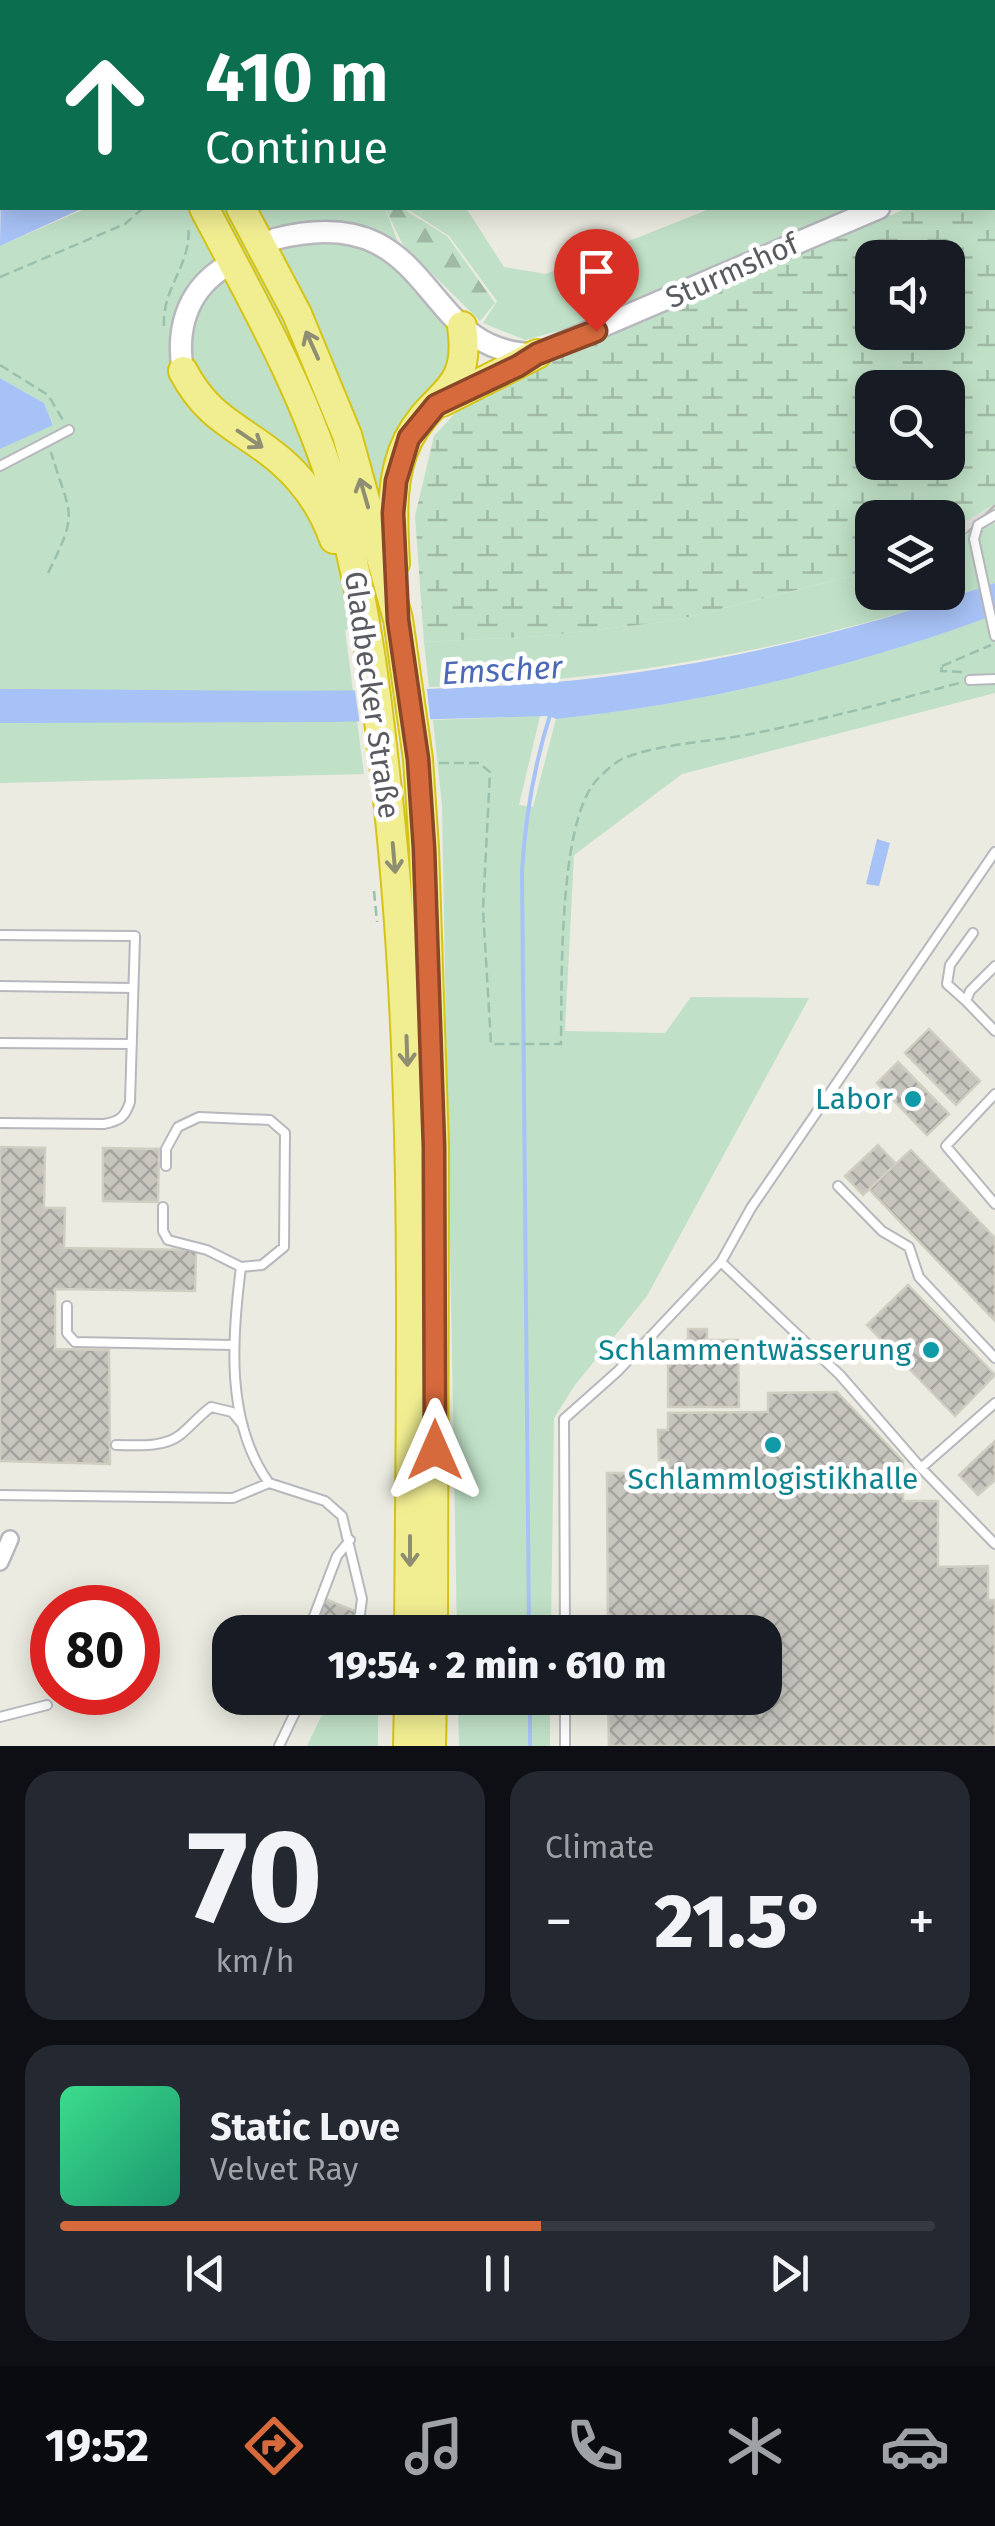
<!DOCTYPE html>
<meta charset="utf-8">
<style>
:root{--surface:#171b24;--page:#242831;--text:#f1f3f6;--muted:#9ea1a6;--line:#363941;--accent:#d66a3c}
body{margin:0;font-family:"Fira Sans",sans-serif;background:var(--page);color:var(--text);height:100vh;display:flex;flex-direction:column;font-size:38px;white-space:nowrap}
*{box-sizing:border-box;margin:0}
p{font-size:32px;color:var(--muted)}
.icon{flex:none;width:55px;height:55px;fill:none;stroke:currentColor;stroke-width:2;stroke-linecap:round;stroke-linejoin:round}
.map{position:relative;height:1746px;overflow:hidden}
.panel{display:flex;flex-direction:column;gap:25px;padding:25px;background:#0d0f14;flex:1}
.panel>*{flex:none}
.banner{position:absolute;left:0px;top:0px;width:995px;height:210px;box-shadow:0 5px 25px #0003;background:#0b6e4f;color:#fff;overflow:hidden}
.tools{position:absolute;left:855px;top:240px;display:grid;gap:20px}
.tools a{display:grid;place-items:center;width:110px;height:110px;border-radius:20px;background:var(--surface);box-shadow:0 5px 25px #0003;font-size:50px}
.speed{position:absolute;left:30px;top:1585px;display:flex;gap:20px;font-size:50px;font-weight:700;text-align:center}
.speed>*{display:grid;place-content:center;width:130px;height:130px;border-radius:50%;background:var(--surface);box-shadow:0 5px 25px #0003;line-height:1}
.speed .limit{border:15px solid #d22;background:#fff;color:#111}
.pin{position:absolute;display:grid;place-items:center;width:85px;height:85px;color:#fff;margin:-102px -42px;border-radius:50% 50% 50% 0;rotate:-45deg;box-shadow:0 0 10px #0007}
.pin .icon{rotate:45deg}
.me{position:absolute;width:110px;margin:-55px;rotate:0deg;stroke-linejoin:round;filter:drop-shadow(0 0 8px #0008)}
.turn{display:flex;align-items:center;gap:35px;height:210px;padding:0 40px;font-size:45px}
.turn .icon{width:130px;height:130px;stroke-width:2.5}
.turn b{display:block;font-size:70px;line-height:85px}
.big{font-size:75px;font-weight:800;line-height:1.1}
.panel .widget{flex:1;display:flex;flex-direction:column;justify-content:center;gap:15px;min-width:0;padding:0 35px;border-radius:30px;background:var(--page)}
.panel .dial{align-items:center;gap:0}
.dial b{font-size:130px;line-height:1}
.song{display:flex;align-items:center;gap:30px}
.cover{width:120px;height:120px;border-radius:15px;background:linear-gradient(135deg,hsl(150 70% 55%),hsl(160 70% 35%))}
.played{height:10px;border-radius:5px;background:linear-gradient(90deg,var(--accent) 55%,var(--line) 55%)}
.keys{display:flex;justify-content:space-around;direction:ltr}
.heat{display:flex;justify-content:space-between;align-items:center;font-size:55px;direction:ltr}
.panel .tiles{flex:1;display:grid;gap:25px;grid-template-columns:1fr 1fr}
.widget:last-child{grid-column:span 2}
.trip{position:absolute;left:212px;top:1615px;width:570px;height:100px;border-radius:30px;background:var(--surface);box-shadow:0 5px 25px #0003;font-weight:800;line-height:100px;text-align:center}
.tab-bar{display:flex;height:160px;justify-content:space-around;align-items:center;background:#090b0e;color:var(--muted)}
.tab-bar .icon{width:70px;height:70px}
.tab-bar .selected{color:var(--accent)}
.tab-bar b{font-size:45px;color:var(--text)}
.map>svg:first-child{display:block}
.industrial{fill:url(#industrial-furrows)}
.green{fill:#c0e1c7}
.forest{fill:url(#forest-firs)}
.wetland{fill:url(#wetland-marsh);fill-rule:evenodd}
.water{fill:#a7c2f6}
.pier{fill:#ebebe1}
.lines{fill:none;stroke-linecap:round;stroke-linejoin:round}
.stream{stroke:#a7c2f6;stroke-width:4}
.building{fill:url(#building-cross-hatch);stroke:#cfcec0;stroke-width:2.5}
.lane-casing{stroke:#b7b8bd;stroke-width:12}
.street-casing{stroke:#b7b8bd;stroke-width:20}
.secondary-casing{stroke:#b7b8be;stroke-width:25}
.highway-casing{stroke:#d5c417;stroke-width:32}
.path{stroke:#9ac0ae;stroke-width:2.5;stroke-dasharray:10 5;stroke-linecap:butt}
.lane{stroke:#fff;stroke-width:8}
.street{stroke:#fff;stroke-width:15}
.secondary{stroke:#fff;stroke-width:20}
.highway{stroke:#f1ee92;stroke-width:28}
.oneway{stroke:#8f8e72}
.route-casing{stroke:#8b4527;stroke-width:25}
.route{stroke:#d66a3c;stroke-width:18}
.culture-dot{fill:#0f9aa8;stroke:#fff;stroke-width:4}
.labels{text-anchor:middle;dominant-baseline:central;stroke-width:9;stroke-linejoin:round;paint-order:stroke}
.street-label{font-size:30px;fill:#5a5b61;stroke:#fff}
.culture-label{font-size:30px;fill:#0d838f;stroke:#fff;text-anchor:end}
.water-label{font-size:32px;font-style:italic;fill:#4d69b5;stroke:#fff}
</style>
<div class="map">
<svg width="995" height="1746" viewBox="0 0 995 1746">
<defs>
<pattern id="industrial-furrows" width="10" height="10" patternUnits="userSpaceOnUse" patternTransform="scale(2.5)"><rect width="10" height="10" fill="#dfded9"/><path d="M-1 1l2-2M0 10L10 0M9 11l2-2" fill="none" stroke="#b8b7b3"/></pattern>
<pattern id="forest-firs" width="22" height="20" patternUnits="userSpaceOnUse" patternTransform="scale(2.5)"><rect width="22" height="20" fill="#c0e1c7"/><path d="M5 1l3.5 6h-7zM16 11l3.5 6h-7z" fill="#9fb9a5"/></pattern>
<pattern id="wetland-marsh" width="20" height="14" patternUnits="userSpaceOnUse" patternTransform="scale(2.5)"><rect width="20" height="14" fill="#c0e1c7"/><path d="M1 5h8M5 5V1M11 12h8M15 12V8" fill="none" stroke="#9fb9a5"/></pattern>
<pattern id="building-cross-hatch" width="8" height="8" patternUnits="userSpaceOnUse" patternTransform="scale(2.5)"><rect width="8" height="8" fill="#c7c5be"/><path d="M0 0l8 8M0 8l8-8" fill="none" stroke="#a5a39e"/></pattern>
</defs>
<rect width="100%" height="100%" fill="#ebebe1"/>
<path class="industrial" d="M995,504V523L948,541V531Z"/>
<path class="green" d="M87,208H385L412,280L455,333L448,369L389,453L394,619L345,630L364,774L0,783V449L53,424L44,403L0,378V246Z
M406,208H466L504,267L546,274L712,208H856L573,327L525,340L483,323L497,301L449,236Z
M995,523V583C812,646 623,682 429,687L424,642L543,636L672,621L872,571V592H948V541Z
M995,615V693L682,774L574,855L565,1031L665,1033L691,997L809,998L647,1296L575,1385L554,1418L551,1632H457L442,805L433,720L540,716L519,805L533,807L556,719C706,704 853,667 995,615Z
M330,1698H378V1746H307Z
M458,1698H550V1746H459Z"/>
<path class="forest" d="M0,0L84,2H2L0,130Z
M385,208H406L408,212L447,236L495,303L480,321L403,245Z"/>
<path class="wetland" d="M995,170V504L948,531V518H872V571L672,621L543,636L424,642L415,516L434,436L471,396L908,208H992ZM872,258H948V332H872ZM872,388H948V462H872Z"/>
<path class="water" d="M275,0H477L270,2Z
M2,130V208H83L0,246Z
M0,378L44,403L53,425L0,449Z
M995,583V615C853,667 706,704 556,719L549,716L334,722L0,723V689C171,689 344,695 515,685C678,675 841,636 995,583Z
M877,839L890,843L879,886L866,884Z"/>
<path class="pier" d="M426,682L431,725L360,726L354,684Z"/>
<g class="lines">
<path class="stream" d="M529,1632L522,872C525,819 534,766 550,715
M530,1698V1746"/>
</g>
<path class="building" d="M929,1029L980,1081L956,1105L905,1053Z
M898,1062L949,1114L927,1135L877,1083Z
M878,1145L896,1164L863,1195L845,1176Z
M0,1147L45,1148L44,1208H65L64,1248L196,1250L195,1291L55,1289V1349L109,1350L110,1464L0,1461Z
M103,1148L159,1149L158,1202L103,1201Z
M911,1150L995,1238V1321L869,1189Z
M908,1285L995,1375L955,1416L867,1325Z
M688,1329H707V1340H738L739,1407H668V1353H677V1341H688Z
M837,1392L903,1461V1471L668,1472V1460H659L658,1430H668V1413L768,1412V1393Z
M995,1441V1480L978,1495L959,1475Z
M903,1471V1501H938V1567L988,1566V1600H995V1746H609L608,1698H765V1632H608L607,1473Z
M325,1599L357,1612L349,1632L316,1622Z"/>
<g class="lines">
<defs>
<path id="lane" d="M0,466L69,430
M995,515L978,525L974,539L995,636
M970,680L995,679
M0,935L135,936L130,1102C125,1117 120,1121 104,1124L0,1123
M995,966L970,991L966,1001L995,1031
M0,986L133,988
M966,1001L947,984L950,965L973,933
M0,1043L132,1044
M995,1094L946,1146L995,1204
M166,1166V1149L178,1127L199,1117L270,1120L285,1133L284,1247L262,1265L241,1267C232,1337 225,1422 269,1483
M838,1186L882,1231L909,1247L919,1277L995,1358
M163,1207V1231L168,1240L207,1250L241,1267
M67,1306V1333L75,1342L233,1345
M995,1403L921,1468L995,1544
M116,1445C137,1445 163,1448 180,1435C191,1426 199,1416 211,1407L232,1412L242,1424
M921,1468L840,1375L721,1262L751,1208L995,852
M0,1495L233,1498L269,1483L325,1501L342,1516L362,1599L360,1614L352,1632
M308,1632L337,1556L350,1540
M565,1632L564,1419L618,1371L721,1262
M565,1698V1746
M0,1717L47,1705
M279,1746L302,1698"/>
<path id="street" d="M0,1562L10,1539"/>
<path id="secondary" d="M992,158L995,157
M275,239C440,197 415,356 537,354L879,208
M183,371C176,331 186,294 220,270"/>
<path id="highway" d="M87,0L89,2
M130,0L131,2
M204,208C253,301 306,394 336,496C366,597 378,704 389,809C418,1083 411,1358 409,1632
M241,208L297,314L347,435L398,619L418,759L424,848L434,1147L433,1632
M183,371C209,421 241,427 281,461C305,482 323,508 334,539
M442,402L537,354
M395,563C393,522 389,478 408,440C434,389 472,395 462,326
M408,1746L409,1698
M431,1746L432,1698"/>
</defs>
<use href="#lane" class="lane-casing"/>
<use href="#street" class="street-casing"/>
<use href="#secondary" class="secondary-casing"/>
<use href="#highway" class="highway-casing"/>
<path class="path" d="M220,2L225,0
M510,2L514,0
M0,109L2,108
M0,277L125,224L143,208
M164,326C162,286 193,264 188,225
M0,365L48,395L63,420
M48,573C80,509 70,517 51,452
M942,666L991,645
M942,667L941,671L964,672
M439,763H479L490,772L483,910L491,1044H561C562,984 558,827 595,782C602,774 615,762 624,758C663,743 710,742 751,734C821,720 890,702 959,683
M374,891L377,922"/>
<use href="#lane" class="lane"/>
<use href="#street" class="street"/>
<use href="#secondary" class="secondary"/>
<use href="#highway" class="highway"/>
</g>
<defs><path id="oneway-shaft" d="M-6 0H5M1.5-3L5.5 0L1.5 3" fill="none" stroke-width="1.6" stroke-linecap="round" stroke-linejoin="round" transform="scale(2.5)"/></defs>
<g class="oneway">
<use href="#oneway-shaft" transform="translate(312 345) rotate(-114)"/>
<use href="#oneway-shaft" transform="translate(250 439) rotate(34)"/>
<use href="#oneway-shaft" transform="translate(364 493) rotate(-106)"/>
<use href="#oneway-shaft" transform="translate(394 858) rotate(85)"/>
<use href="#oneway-shaft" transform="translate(407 1051) rotate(88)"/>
<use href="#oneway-shaft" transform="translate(410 1551) rotate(90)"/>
</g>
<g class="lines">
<defs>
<path id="route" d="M435,1450L434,1147L424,848L418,759L398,620L393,513L396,481L409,438L436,405L518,366L537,354L596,331"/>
</defs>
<use href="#route" class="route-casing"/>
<use href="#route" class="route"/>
</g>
<g class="culture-dot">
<circle cx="913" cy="1099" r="10"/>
<circle cx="931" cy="1350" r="10"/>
<circle cx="773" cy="1445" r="10"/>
</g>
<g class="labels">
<g class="street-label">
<text transform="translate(732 271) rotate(-24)">Sturmshof</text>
<text transform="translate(372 695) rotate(82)">Gladbecker Straße</text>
</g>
<g class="culture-label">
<text x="893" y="1099">Labor</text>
<text x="911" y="1350">Schlammentwässerung</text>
<text x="773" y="1479" text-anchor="middle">Schlammlogistikhalle</text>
</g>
<g class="water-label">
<text transform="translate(502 670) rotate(-3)">Emscher</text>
</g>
</g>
</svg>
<div class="tools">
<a><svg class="icon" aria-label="sound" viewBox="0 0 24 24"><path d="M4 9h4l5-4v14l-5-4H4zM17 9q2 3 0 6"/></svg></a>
<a><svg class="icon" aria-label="search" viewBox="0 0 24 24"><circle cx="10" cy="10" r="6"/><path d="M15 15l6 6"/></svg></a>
<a><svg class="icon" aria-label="layers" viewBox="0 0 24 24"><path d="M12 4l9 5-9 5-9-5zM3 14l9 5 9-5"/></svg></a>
</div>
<div class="speed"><div class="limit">80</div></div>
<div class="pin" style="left:596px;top:331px;background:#d93025"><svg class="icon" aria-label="arrive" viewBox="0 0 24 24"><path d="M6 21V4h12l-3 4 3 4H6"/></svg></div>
<svg class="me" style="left:435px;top:1450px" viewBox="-20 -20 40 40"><path d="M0-17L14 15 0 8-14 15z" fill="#d66a3c" stroke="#fff" stroke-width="4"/></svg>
<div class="trip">19:54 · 2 min · 610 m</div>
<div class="banner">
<div class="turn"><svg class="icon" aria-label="ahead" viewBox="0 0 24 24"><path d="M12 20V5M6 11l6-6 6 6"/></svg><div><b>410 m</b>Continue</div></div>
</div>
</div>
<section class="panel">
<div class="tiles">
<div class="widget dial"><b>70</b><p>km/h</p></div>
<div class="widget"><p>Climate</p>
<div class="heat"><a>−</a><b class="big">21.5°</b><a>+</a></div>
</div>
<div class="widget">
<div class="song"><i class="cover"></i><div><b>Static Love</b><p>Velvet Ray</p></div></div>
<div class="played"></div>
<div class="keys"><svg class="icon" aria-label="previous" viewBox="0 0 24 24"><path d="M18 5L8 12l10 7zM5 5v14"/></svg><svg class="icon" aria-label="pause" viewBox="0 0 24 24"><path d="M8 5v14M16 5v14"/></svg><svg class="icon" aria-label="next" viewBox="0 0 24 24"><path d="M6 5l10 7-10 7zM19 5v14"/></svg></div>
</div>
</div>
</section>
<nav class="tab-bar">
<b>19:52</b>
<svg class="icon selected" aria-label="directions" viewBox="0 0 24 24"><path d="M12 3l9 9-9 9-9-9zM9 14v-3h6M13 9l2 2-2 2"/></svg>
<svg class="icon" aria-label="music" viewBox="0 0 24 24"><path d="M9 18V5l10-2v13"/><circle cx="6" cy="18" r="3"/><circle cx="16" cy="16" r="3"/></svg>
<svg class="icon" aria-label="phone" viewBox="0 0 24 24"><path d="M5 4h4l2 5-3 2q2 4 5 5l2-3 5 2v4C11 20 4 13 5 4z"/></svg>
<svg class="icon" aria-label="climate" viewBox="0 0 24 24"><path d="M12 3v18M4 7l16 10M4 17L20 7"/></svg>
<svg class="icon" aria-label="car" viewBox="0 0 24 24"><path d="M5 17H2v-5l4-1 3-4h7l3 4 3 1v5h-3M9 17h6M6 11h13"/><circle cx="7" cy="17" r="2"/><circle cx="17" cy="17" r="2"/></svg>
</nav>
